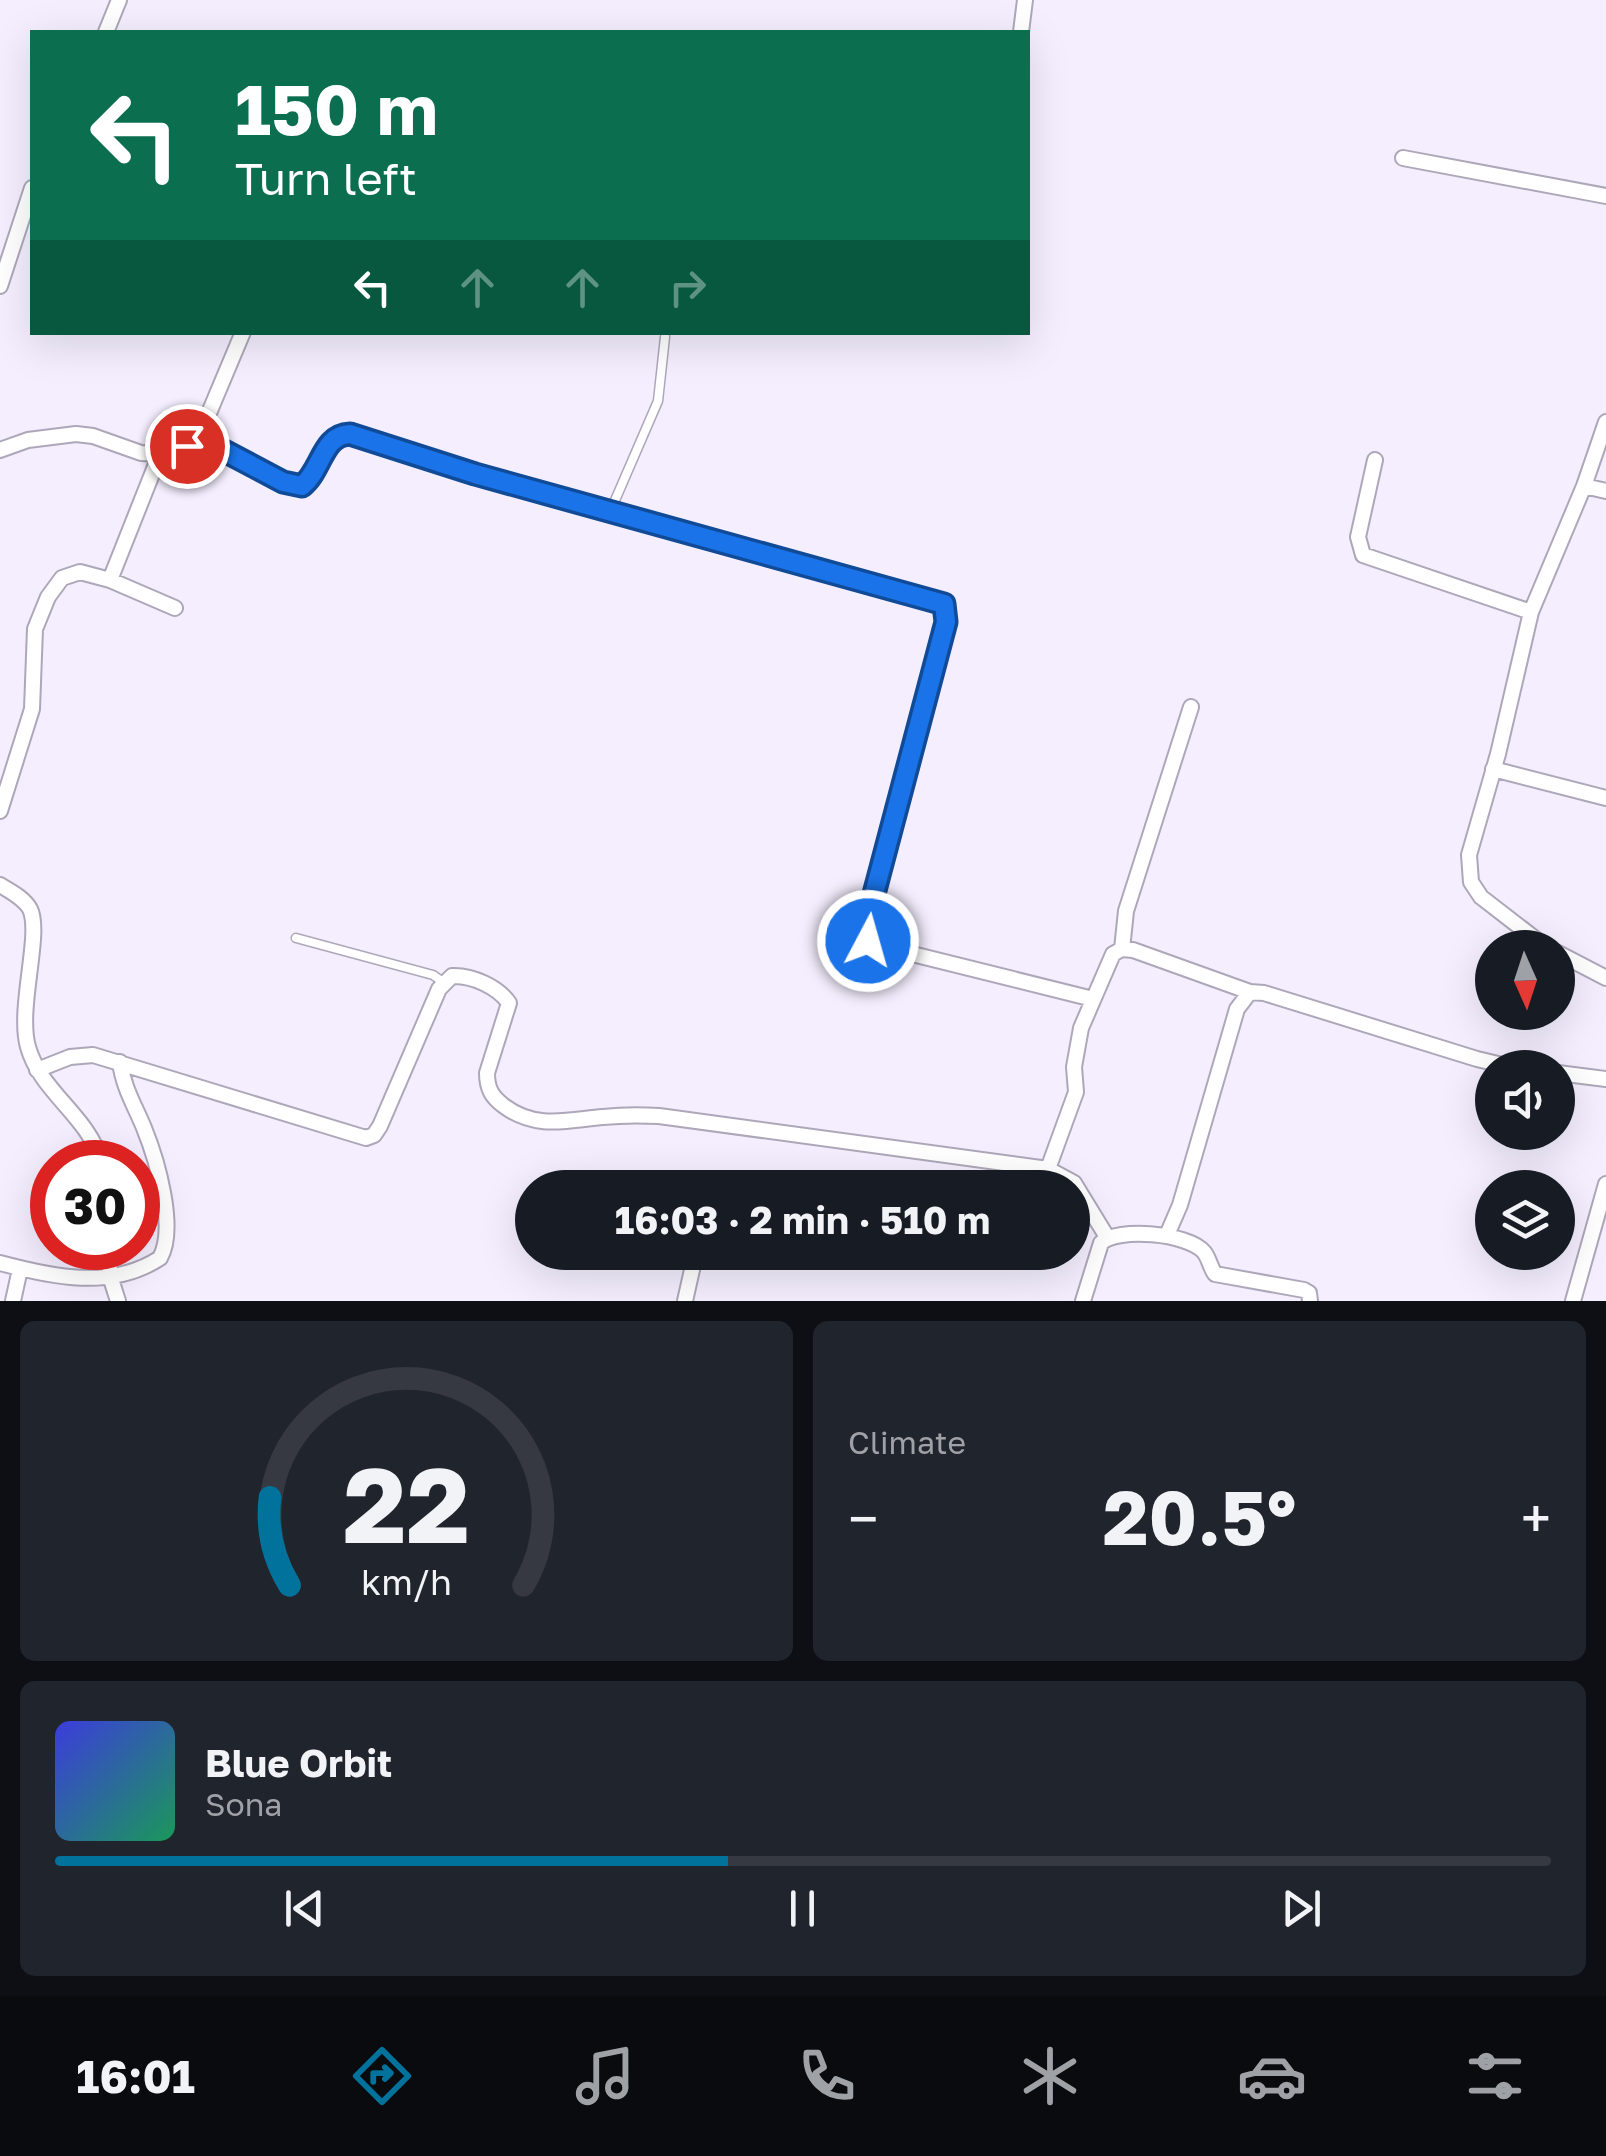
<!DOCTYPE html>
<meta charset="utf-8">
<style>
:root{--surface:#171b24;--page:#20242c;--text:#f1f3f6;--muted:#9ea1a6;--line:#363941;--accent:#00729c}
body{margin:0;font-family:"Golos Text",sans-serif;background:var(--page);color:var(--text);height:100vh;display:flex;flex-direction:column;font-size:38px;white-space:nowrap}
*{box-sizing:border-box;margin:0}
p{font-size:32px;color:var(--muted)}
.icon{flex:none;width:55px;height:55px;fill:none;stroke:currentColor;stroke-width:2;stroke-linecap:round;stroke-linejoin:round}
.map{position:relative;height:1301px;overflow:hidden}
.sheet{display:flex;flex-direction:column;gap:20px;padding:20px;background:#0d0f14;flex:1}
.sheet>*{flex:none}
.guide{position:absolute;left:30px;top:30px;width:1000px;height:305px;border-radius:0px;box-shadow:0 10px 40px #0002;background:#0b6e4f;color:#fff;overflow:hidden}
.needle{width:65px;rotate:177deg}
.fabs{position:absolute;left:1475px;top:930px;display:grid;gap:20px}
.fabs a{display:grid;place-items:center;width:100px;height:100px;border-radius:50%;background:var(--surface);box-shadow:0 10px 40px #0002;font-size:50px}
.speed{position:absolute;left:30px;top:1140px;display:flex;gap:20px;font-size:50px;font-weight:700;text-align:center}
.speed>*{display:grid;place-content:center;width:130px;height:130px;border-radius:50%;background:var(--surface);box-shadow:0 10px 40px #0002;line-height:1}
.speed .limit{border:15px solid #d22;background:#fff;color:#111}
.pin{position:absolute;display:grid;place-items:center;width:85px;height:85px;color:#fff;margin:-42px;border:5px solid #fff;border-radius:50%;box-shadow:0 2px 10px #0007}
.me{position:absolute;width:110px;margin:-55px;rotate:6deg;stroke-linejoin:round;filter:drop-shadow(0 0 8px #0008)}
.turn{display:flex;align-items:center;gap:35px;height:210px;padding:0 40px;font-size:45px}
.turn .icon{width:130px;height:130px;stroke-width:2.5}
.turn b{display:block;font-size:70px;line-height:85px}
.lanes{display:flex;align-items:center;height:95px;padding:0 40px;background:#0003;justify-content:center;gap:50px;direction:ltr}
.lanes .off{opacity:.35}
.big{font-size:75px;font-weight:700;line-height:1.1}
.sheet .tile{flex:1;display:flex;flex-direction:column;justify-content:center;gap:15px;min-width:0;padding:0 35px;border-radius:15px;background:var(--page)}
.sheet .dial{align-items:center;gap:0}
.dial svg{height:260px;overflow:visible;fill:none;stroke:var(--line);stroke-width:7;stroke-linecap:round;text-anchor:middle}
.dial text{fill:var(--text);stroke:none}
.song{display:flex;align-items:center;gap:30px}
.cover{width:120px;height:120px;border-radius:15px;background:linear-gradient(135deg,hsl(240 70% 55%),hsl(150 70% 35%))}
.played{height:10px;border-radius:5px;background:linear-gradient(90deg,var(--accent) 45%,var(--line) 45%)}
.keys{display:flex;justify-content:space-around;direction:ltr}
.heat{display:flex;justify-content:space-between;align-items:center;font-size:55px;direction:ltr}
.sheet .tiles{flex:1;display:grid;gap:20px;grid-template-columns:1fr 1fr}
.tile:last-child{grid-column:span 2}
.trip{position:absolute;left:515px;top:1170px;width:575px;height:100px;border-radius:50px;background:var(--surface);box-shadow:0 10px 40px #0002;font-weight:700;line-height:100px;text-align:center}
.menu{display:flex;height:160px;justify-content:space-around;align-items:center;background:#090b0e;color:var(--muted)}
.menu .icon{width:70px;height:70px}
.menu .on{color:var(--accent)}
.menu b{font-size:45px;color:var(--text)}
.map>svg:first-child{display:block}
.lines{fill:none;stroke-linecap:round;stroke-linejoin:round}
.service-casing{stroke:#aea7ba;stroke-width:11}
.minor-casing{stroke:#aea7ba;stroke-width:18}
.service{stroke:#fff;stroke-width:8}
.minor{stroke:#fff;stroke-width:14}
.route-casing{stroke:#114b97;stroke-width:25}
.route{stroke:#1a73e8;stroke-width:18}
</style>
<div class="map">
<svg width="1606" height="1301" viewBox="0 0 1606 1301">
<rect width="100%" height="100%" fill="#f4eefe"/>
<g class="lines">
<defs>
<path id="service" d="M610,512L658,401L665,337
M296,938L433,975L443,982"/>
<path id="minor" d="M106,32L119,0
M1021,32L1025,0
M1403,158L1606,196
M0,286L32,188
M196,435L294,486C326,484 317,435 351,434L475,474L943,604L945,622L876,883L865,936L876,945L1093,999
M0,450L28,440L76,434L93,436L141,453L160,454L187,445L209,413L243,332
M1375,460L1358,537L1363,555L1531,612
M1584,486L1606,491
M110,580L160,454
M1493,769L1606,798
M0,811L32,709L35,629L48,597L62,578L80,572L110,580L175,608
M0,885C10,891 24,898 30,909C42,934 17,1008 28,1047C41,1093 89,1116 101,1162
M1547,948L1481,897L1471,882L1469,855L1498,754L1531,612L1584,486L1606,422
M1122,949L1126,911L1191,707
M1558,953L1606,978
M37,1070L70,1057L93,1055L366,1138L374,1135L380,1126L439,989L452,976C472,975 498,987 509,1003L487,1073C487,1089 492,1097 504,1106C536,1130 568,1120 603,1117C622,1115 640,1115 659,1116L1048,1169L1074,1183L1107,1237
M1558,1073L1606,1079
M1048,1169L1076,1092L1074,1067L1081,1028L1113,954L1122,949L1133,950L1250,992
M1167,1235L1180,1205L1237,1009L1250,992L1264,993L1477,1059L1515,1068
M109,1248L110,1276L118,1301
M0,1263C52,1277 111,1290 160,1258C177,1228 157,1160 144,1128C135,1106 123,1087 120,1062
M13,1301L20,1269
M685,1301L696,1252
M1083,1301L1101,1243C1117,1227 1188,1233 1204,1252C1209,1258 1210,1267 1215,1274L1304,1290L1309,1293L1310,1301
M1573,1301L1606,1184"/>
</defs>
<use href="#service" class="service-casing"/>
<use href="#minor" class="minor-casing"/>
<use href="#service" class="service"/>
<use href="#minor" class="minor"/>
</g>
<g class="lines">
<defs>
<path id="route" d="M187,446L196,436L283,482L302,486C322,470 322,435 350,434L475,474L944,604L946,622L865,928L868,941"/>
</defs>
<use href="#route" class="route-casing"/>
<use href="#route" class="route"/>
</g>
</svg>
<div class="fabs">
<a><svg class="needle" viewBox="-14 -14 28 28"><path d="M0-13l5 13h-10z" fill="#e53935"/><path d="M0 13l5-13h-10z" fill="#9ea1a6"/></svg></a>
<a><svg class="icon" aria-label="sound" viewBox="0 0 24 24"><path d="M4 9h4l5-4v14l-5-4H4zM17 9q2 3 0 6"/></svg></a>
<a><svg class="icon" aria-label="layers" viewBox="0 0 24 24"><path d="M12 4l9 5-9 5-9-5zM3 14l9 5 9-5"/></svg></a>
</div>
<div class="speed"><div class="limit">30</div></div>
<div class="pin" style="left:187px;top:446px;background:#d93025"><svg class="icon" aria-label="arrive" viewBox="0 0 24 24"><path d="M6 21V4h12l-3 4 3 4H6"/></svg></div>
<svg class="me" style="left:868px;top:941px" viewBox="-20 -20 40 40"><circle r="17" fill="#1a73e8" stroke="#fff" stroke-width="3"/><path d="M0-11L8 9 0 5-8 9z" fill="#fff"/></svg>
<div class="trip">16:03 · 2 min · 510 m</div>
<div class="guide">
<div class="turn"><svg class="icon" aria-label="left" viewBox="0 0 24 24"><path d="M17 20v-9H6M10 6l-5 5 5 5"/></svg><div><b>150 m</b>Turn left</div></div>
<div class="lanes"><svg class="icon" aria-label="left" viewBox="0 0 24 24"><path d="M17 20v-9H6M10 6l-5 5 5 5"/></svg><svg class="icon off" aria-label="ahead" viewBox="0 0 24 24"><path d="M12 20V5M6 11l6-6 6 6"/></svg><svg class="icon off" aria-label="ahead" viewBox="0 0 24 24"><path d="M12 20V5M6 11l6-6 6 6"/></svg><svg class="icon off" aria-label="right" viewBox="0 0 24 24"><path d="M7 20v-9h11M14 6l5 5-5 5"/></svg></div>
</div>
</div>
<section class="sheet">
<div class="tiles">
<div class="tile dial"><svg viewBox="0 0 100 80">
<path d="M14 69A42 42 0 1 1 86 69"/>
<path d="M14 69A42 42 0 0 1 8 42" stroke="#00729c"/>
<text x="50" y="56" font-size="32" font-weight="700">22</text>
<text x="50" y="72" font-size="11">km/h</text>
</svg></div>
<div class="tile"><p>Climate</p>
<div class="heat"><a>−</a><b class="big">20.5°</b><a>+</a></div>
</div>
<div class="tile">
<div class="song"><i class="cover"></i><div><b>Blue Orbit</b><p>Sona</p></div></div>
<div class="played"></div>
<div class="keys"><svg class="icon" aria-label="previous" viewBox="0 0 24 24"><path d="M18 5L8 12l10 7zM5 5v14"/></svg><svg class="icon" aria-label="pause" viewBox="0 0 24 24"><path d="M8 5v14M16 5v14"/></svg><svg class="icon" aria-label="next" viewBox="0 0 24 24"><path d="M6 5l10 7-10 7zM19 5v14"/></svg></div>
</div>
</div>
</section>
<nav class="menu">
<b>16:01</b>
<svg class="icon on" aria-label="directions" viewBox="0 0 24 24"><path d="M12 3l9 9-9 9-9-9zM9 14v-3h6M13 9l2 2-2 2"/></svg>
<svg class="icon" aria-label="music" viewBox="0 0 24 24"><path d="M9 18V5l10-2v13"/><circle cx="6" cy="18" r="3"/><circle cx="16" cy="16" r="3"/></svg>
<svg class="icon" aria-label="phone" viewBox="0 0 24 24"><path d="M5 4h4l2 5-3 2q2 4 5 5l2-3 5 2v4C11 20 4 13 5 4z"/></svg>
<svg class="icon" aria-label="climate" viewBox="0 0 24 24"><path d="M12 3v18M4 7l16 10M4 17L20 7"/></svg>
<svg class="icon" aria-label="car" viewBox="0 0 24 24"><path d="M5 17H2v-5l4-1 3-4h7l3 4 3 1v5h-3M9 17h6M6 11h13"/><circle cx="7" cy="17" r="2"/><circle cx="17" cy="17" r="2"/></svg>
<svg class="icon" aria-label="filters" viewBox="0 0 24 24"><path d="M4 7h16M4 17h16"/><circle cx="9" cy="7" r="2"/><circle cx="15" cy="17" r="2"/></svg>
</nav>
